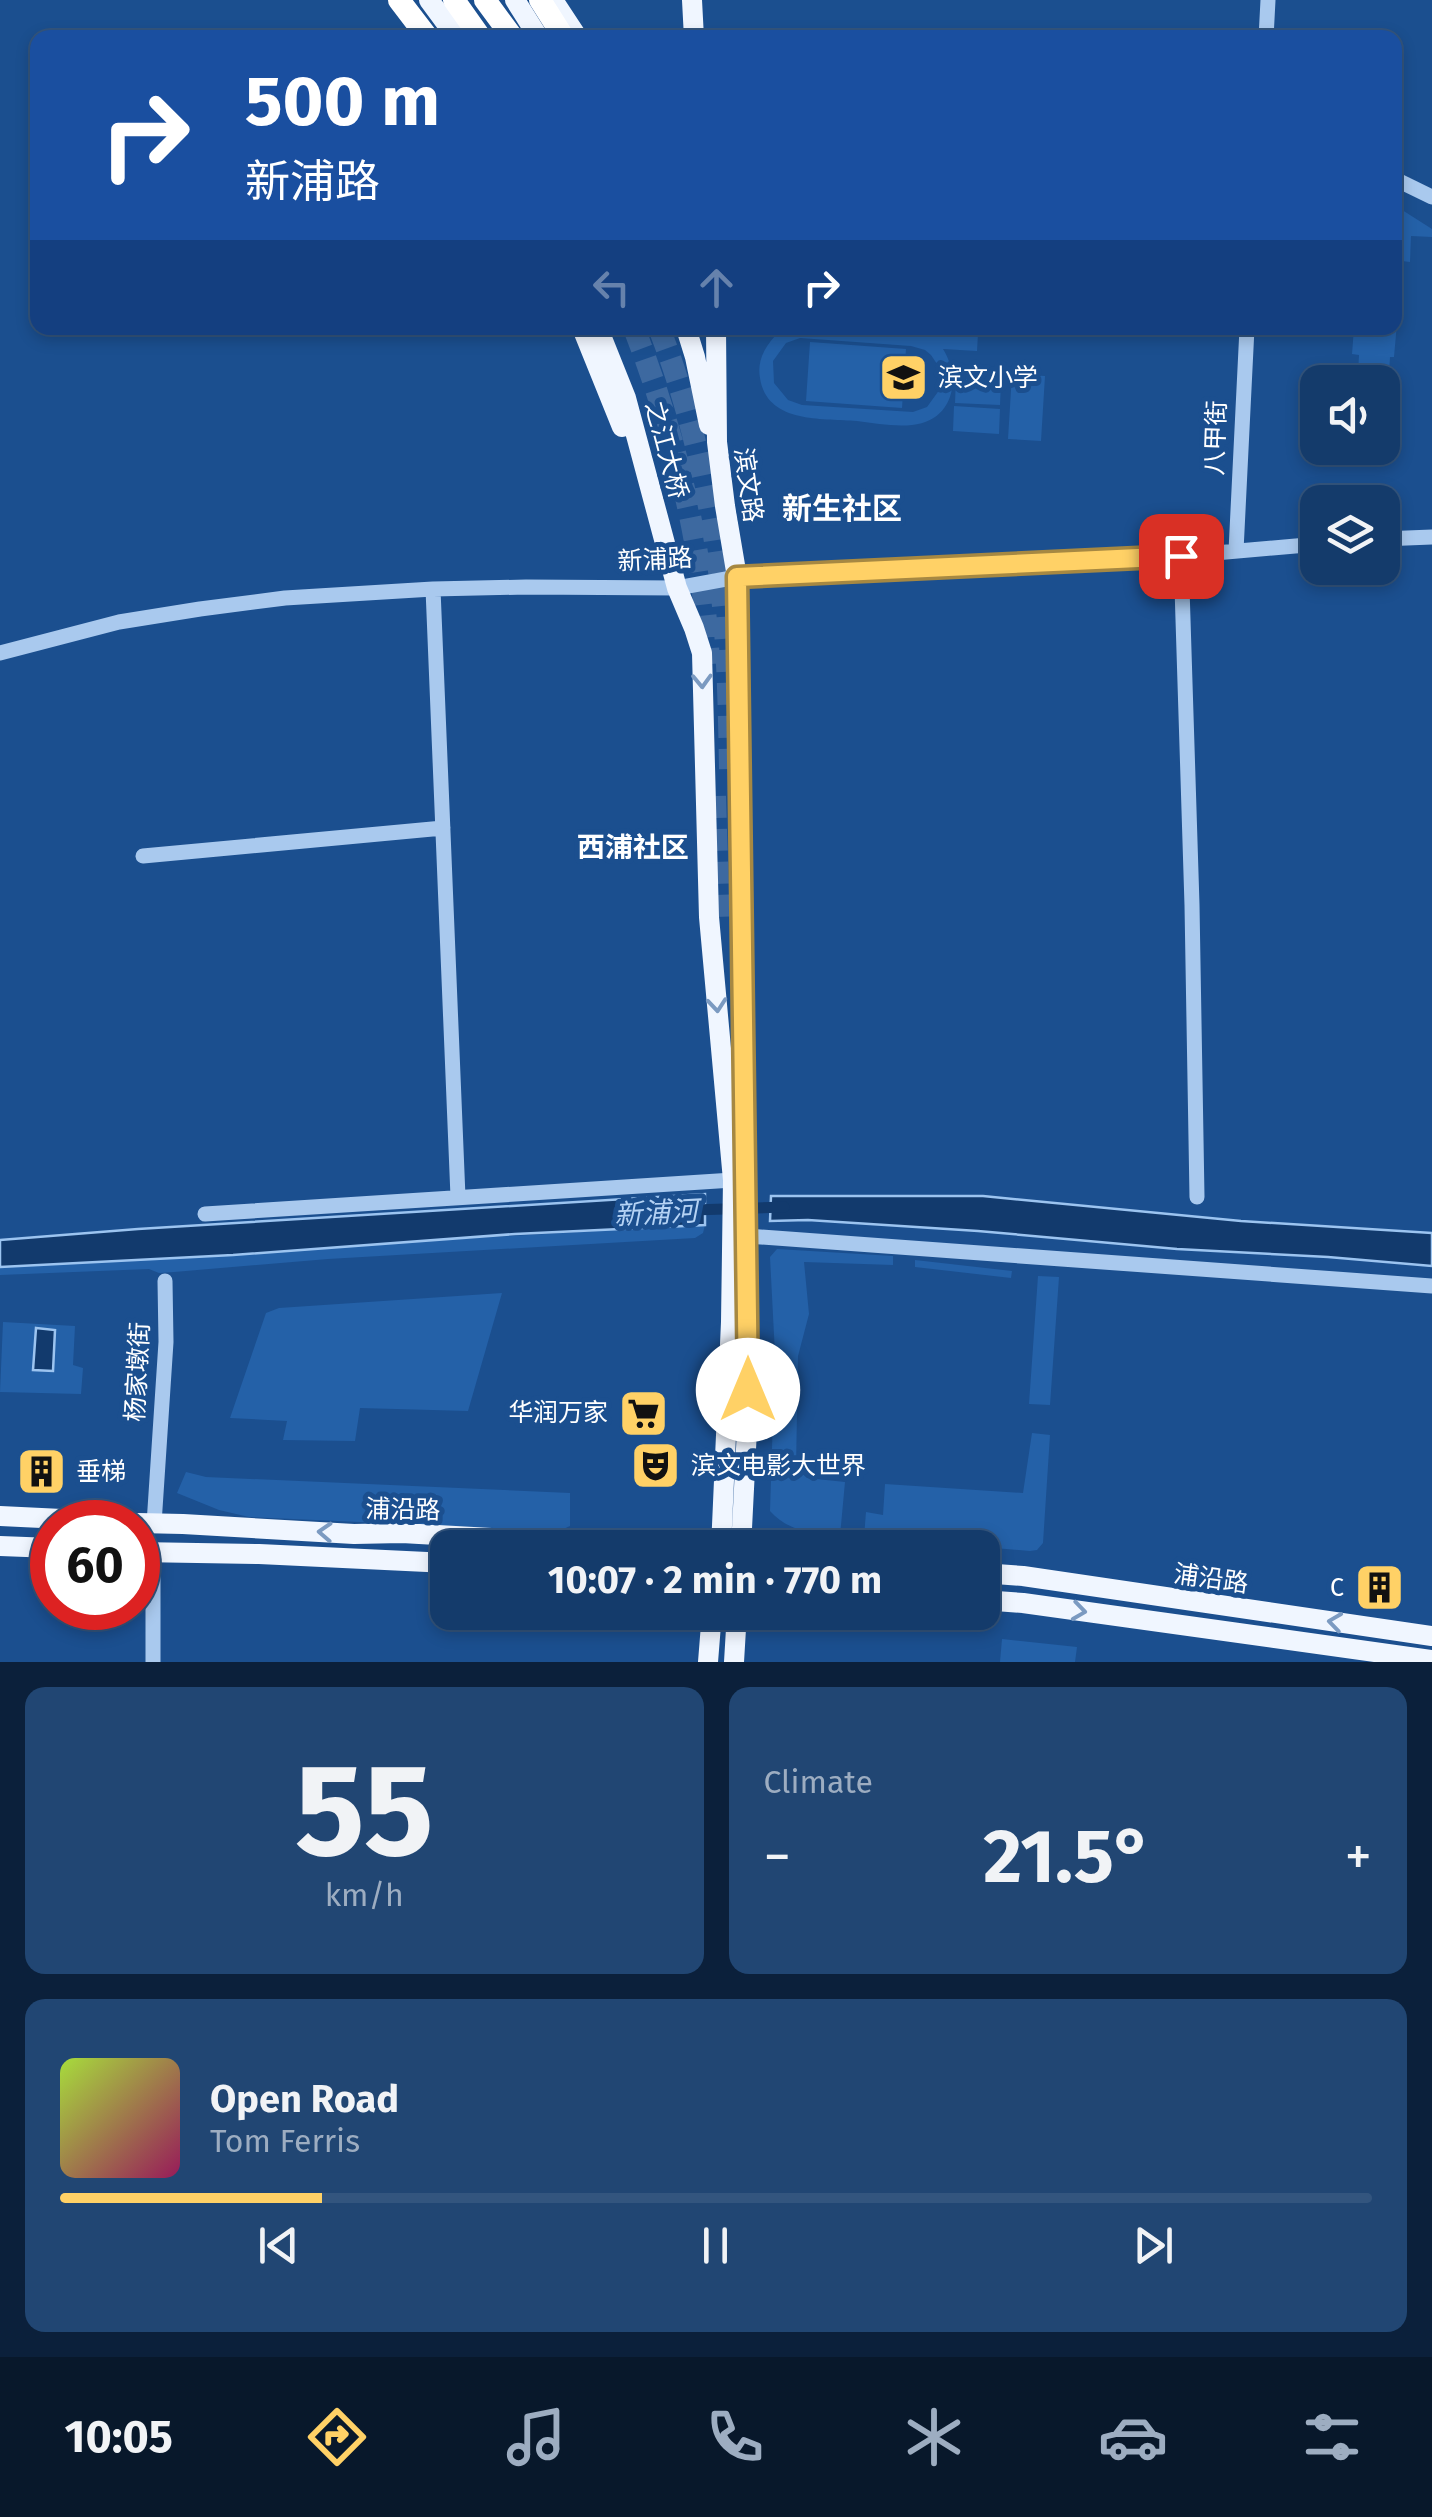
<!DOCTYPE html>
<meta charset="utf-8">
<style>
:root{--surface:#143b6b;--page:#214673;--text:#f1f3f6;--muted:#9dadc1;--line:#33557e;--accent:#ffd166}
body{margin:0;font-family:"Fira Sans","Noto Sans SC",sans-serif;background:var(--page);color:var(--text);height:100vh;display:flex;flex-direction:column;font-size:38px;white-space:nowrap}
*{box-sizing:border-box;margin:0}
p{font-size:32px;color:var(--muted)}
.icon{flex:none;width:55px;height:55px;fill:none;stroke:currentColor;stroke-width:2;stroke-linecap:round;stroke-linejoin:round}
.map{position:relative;height:1662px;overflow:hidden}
.panel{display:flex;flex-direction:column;gap:25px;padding:25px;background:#0b203b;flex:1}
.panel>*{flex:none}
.guide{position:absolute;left:30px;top:30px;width:1372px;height:305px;border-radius:20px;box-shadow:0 5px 15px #0003,0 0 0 2px var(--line);background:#1a4fa0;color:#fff;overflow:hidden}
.controls{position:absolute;left:1300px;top:365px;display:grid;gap:20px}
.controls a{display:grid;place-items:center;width:100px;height:100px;border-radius:20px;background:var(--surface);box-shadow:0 5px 15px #0003,0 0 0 2px var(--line);font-size:50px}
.speed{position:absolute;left:30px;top:1500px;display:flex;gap:20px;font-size:50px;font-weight:700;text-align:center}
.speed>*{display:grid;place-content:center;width:130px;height:130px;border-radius:50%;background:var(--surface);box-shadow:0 5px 15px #0003,0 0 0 2px var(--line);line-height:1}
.speed .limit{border:15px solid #d22;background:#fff;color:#111}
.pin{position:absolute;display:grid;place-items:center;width:85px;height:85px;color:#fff;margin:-42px;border-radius:20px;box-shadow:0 5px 15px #0006}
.me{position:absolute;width:110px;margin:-55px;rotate:0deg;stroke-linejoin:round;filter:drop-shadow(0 0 8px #0008)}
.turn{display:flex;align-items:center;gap:35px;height:210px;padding:0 50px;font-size:45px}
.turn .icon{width:130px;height:130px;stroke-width:2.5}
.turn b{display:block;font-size:70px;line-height:85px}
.lanes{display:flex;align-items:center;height:95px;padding:0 50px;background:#0003;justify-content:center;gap:50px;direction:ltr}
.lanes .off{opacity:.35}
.big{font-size:75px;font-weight:700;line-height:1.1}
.panel .tile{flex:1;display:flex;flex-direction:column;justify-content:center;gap:15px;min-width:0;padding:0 35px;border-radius:20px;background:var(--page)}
.panel .dial{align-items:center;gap:0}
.dial b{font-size:130px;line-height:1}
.song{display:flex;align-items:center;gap:30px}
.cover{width:120px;height:120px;border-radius:15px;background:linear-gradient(135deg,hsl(80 70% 55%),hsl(330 70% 35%))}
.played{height:10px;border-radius:5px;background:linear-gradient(90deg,var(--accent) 20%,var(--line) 20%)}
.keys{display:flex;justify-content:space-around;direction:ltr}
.heat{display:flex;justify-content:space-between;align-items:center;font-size:55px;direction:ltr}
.panel .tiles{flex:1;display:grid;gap:25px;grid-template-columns:1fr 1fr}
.tile:last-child{grid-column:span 2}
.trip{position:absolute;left:430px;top:1530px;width:570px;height:100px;border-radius:20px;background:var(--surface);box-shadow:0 5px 15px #0003,0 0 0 2px var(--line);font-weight:700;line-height:100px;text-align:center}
.tab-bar{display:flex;height:160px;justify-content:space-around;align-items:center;background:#08182b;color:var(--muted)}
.tab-bar .icon{width:70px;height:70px}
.tab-bar .selected{color:var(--accent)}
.tab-bar b{font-size:45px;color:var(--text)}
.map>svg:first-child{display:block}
.green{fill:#2461a8;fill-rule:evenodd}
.water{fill:#123a6d;stroke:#9cc4f0;stroke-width:2.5}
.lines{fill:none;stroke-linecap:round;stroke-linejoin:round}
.canal{stroke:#123a6d;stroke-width:11}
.highway-tunnel{stroke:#3d69a0;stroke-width:22;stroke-dasharray:22 11;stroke-linecap:butt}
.minor{stroke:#a9c9ee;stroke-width:15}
.major{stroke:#f0f6ff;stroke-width:20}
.highway{stroke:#fff;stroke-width:22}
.oneway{stroke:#7b9ac1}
.route-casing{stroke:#a68842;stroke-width:25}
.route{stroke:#ffd166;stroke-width:18}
.labels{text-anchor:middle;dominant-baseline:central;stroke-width:10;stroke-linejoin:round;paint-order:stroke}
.poi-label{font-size:25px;fill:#fff;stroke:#1b4f8f;text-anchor:start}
.street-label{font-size:25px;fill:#fff;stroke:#1b4f8f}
.neighbourhood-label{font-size:28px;font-weight:bold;fill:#fff;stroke:#1b4f8f}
.water-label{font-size:28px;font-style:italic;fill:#b5d3f5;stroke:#1b4f8f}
.quarter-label{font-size:30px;font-weight:bold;fill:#fff;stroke:#1b4f8f}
</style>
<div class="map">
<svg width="1432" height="1662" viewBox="0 0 1432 1662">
<rect width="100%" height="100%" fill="#1b4f8f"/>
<path class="green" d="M1399,208L1432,229V237L1411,236L1410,262L1402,261C1403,249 1405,241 1395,234V209Z
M1395,323H1397L1394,357H1390L1389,373L1395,375L1392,414L1383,413L1382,382H1352L1353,374H1358L1359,355L1352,354L1354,328H1395Z
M771,328H898L978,334L977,351L943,349C962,379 953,421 912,425C894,427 875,423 857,421C823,418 767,424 760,378C757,362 764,348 775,336L771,335ZM800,338L911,346L925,350L931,355L939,367L940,389L927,407L913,412L802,405L788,400L774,383L773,361L786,343Z
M810,342L906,349L902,408L806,401Z
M1012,374L1045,376L1041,441L1008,439Z
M956,378L1001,381L1000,405L955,403Z
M954,406L1000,409L999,434L953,431Z
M705,1225L703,1233L695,1238L328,1259L174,1272L159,1273L149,1269L0,1275V1267C235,1255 470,1237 705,1225Z
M777,1249L893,1256V1265L804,1262L809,1314L798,1356L796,1468L807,1478L845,1482L840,1536C814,1534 789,1532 770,1511L775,1354L770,1257Z
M915,1260L1012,1271L1011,1278L915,1267Z
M1038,1276L1059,1277L1050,1405L1029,1404Z
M502,1293L468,1411L360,1408L355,1441L283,1440L287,1421L230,1418L266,1313L279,1308Z
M3,1322L75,1326L73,1365L83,1368L81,1394L0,1392Z
M1032,1433L1050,1435L1043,1543L1037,1550L1030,1551L864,1537L866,1512L883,1515L885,1484L1023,1493Z
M186,1472L206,1477L570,1493V1526L559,1531L249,1517L219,1510L177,1493Z
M1002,1639L1077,1647L1075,1662H1000Z"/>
<path class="water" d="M705,1194V1225L515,1234L233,1255L0,1267V1240L138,1229Z
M771,1196H983L1241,1221L1432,1233V1266L1328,1257L1177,1249L978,1231L808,1220L770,1221Z
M36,1328L55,1330L53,1371L33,1370Z"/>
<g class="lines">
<path class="canal" d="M693,1210L784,1207"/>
<path class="highway-tunnel" d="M634,328C675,434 704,550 709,664
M659,328C693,415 714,513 723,606C728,660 729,715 730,769
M715,796L719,919
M737,1366L738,1439"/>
<path class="minor" d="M1266,38L1268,0
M1395,179L1432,197
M1382,539L1432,537
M1236,551L1247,328
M1181,556L1192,905L1197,1197
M433,589L458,1197
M0,653L119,622L200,609L285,598L433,589L526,587L677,588L737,577L1181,556L1318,544
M143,856L443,828
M205,1214L733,1180
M747,1236L1432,1286
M154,1524L166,1342L165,1281
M153,1662V1552"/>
<path class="major" d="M429,0L457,38
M515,0L539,38
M553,0L578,38
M692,0L694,38
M582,328L622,427
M598,328L626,398L677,588L694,628L702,653L709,917L733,1180L731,1322L721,1548
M686,328L695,357L709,425
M716,328L717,442L725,506L737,577L749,1390L741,1548
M0,1516L124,1522
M138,1523L183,1524L354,1534L402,1533L667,1548
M0,1546L52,1548
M138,1552L259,1554L448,1563
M982,1573L1023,1576L1432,1636
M982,1600L1023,1603L1432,1660
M708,1662L712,1612
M734,1662L737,1612"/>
<path class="highway" d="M399,0L428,38
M454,0L481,38
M485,0L513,38
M540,0L564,38"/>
</g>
<defs><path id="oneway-chevron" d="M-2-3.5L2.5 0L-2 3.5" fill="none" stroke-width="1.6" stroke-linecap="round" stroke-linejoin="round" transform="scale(2.5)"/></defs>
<g class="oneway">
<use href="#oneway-chevron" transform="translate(702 681) rotate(88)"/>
<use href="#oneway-chevron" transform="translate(717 1005) rotate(85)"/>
<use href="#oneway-chevron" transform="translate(325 1532) rotate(-177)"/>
<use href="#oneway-chevron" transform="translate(1079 1611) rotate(8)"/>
<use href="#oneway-chevron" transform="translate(1335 1622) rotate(-172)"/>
</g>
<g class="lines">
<defs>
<path id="route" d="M748,1390L737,577L1181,556"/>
</defs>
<use href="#route" class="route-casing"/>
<use href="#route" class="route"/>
</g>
<defs>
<symbol id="school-square" viewBox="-11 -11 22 22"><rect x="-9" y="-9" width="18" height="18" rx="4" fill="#ffd166" stroke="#1b4f8f"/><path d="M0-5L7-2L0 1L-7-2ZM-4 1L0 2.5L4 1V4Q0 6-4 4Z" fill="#111"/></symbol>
<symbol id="supermarket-square" viewBox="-11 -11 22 22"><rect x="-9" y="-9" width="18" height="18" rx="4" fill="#ffd166" stroke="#1b4f8f"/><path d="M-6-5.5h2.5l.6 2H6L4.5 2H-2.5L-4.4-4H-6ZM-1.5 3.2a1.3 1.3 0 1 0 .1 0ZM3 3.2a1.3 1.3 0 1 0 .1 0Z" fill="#111"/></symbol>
<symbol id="theatre-square" viewBox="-11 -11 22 22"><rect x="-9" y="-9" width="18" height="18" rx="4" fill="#ffd166" stroke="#1b4f8f"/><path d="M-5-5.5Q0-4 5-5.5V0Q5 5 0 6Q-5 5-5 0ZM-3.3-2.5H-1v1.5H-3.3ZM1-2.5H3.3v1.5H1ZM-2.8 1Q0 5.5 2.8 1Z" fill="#111"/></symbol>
<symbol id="building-square" viewBox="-11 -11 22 22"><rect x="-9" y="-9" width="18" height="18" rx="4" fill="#ffd166" stroke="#1b4f8f"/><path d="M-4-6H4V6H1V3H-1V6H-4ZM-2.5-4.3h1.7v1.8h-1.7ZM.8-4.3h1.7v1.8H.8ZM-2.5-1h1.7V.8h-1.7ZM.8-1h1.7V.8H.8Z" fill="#111"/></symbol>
</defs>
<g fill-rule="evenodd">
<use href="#school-square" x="876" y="350" width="55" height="55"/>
<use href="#supermarket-square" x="616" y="1386" width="55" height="55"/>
<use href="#theatre-square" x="628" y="1438" width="55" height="55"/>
<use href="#building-square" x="14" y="1444" width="55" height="55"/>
<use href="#building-square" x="1352" y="1560" width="55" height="55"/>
</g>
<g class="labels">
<g class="poi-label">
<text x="938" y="378">滨文小学</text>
<text x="608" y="1413" text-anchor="end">华润万家</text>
<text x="691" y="1466">滨文电影大世界</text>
<text x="76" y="1472">垂梯</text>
<text x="1344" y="1588" text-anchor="end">C</text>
</g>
<g class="street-label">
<text transform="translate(1216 438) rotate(-88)">八甲街</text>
<text transform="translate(666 450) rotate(75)">之江大桥</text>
<text transform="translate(748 485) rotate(82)">滨文路</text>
<text transform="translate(655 560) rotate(-3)">新浦路</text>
<text transform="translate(138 1372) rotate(-87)">杨家墩街</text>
<text transform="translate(403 1510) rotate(1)">浦沿路</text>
<text transform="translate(1211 1579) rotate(8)">浦沿路</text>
</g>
<g class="neighbourhood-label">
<text x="633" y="847">西浦社区</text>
</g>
<g class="water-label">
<text transform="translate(656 1213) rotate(-3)">新浦河</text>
</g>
<g class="quarter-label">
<text x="842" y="509">新生社区</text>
</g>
</g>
</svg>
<div class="controls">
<a><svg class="icon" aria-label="sound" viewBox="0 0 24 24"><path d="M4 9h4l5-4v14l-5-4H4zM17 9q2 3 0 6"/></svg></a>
<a><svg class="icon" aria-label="layers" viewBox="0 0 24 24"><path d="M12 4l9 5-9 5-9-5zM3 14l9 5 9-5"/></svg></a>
</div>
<div class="speed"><div class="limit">60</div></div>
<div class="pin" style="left:1181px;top:556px;background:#d93025"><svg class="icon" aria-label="arrive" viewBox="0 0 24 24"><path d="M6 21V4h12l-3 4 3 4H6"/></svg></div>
<svg class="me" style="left:748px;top:1390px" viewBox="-20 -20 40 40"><circle r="19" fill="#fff"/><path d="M0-13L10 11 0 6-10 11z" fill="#ffd166"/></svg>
<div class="trip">10:07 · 2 min · 770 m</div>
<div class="guide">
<div class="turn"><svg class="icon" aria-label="right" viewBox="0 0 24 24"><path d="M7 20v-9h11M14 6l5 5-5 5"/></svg><div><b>500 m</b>新浦路</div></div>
<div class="lanes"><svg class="icon off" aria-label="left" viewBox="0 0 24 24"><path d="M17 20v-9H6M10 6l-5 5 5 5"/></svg><svg class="icon off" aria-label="ahead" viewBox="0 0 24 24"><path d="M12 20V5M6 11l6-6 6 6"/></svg><svg class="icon" aria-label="right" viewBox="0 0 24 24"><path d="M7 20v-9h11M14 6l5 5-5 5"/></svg></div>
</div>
</div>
<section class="panel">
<div class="tiles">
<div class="tile dial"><b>55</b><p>km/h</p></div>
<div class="tile"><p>Climate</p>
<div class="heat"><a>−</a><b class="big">21.5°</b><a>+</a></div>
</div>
<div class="tile">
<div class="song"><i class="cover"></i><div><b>Open Road</b><p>Tom Ferris</p></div></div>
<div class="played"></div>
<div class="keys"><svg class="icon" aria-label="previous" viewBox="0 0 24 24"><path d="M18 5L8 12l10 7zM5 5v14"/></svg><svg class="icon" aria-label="pause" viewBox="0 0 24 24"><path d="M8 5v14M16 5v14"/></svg><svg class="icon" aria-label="next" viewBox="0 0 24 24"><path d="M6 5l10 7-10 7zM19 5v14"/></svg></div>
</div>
</div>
</section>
<nav class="tab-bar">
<b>10:05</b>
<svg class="icon selected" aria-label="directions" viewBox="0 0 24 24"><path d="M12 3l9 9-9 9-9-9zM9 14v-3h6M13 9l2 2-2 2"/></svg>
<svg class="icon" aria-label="music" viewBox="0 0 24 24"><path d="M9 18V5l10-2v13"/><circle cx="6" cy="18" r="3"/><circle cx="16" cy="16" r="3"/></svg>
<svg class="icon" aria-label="phone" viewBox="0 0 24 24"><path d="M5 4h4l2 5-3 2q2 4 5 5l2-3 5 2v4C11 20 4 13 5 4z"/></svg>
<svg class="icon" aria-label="climate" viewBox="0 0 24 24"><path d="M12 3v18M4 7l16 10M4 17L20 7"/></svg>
<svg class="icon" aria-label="car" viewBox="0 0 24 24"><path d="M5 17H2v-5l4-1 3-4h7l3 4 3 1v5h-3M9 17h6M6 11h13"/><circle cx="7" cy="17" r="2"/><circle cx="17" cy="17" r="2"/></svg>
<svg class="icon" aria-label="filters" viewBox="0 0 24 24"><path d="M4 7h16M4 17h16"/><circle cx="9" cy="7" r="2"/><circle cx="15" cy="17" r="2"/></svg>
</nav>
